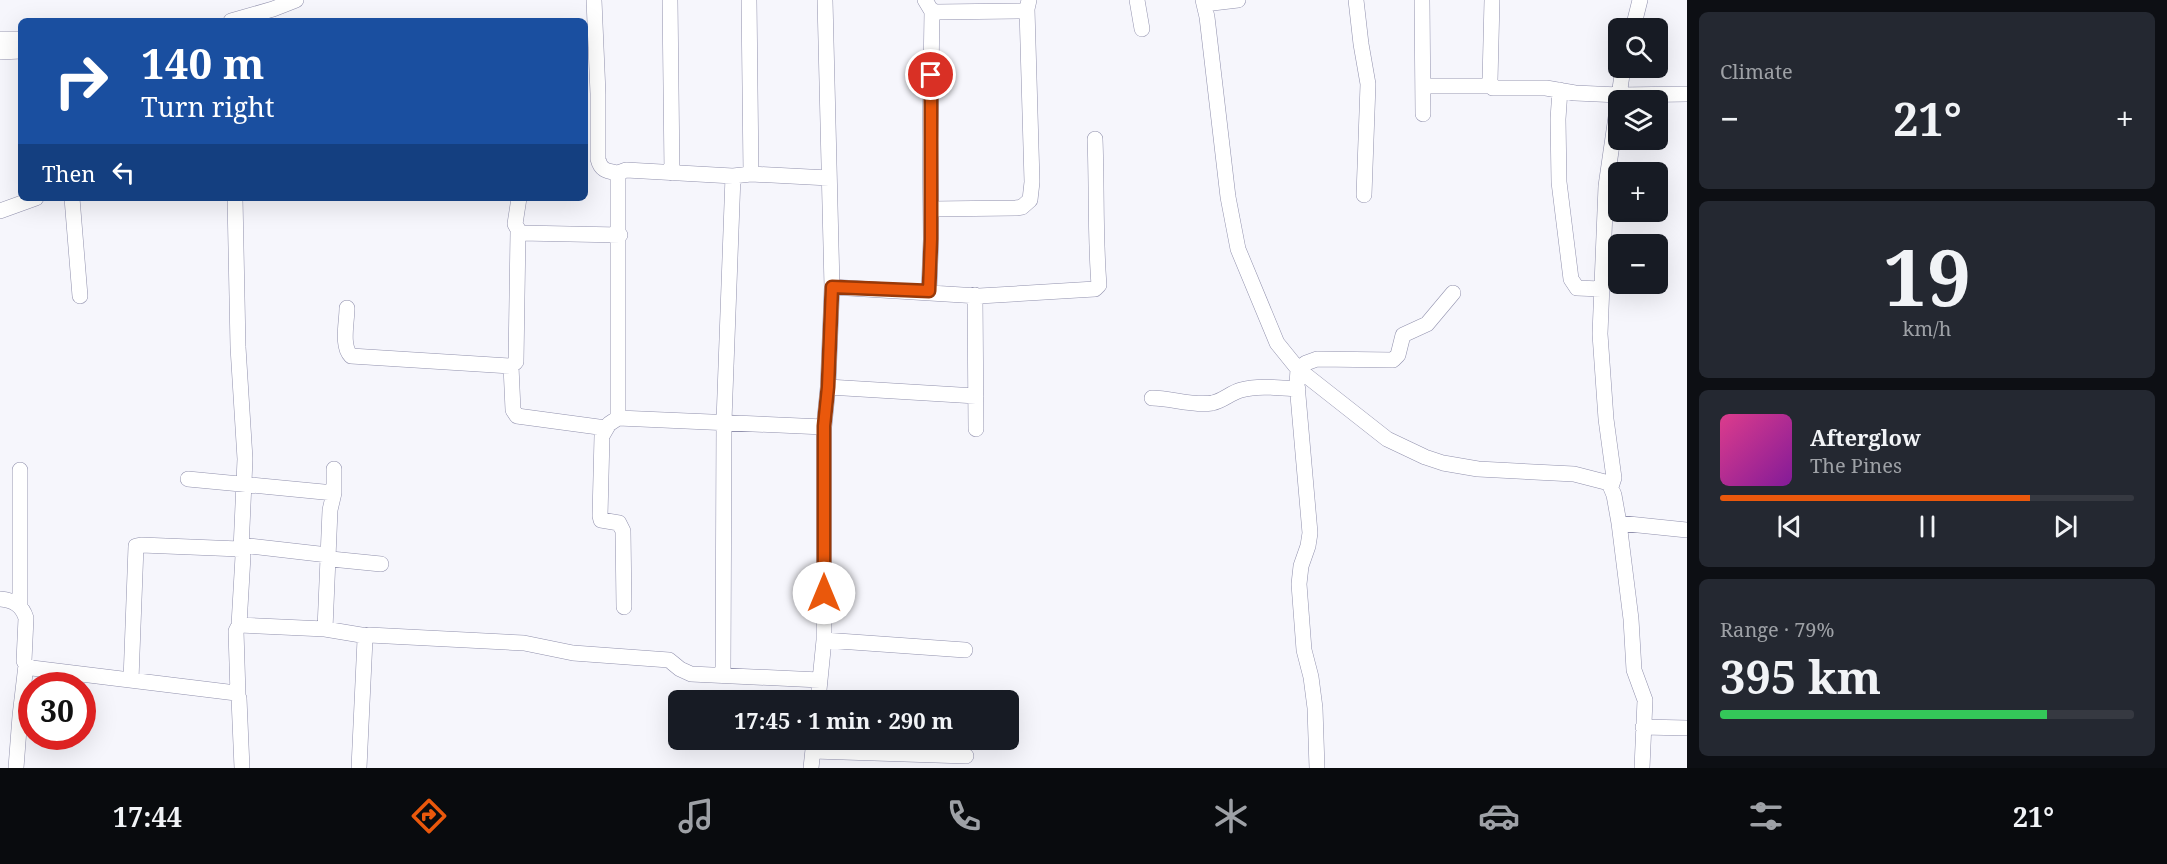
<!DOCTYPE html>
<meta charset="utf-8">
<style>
:root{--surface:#171b24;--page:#242831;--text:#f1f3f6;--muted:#9ea1a6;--line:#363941;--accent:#ea580c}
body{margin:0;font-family:"Noto Serif",serif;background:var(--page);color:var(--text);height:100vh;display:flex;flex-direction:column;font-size:22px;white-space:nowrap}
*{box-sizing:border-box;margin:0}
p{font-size:20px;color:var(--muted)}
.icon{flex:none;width:33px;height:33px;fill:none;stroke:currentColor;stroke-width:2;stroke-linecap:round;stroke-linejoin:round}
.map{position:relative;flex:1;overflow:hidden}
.panel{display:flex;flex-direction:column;gap:12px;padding:12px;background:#0d0f14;width:480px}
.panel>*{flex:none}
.top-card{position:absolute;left:18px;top:18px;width:570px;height:183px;border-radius:9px;box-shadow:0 6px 24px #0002;background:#1a4fa0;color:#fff;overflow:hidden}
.controls{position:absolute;left:1608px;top:18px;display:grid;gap:12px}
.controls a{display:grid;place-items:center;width:60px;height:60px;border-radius:9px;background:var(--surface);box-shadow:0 6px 24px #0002;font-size:30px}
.speed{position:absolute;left:18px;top:672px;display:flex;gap:12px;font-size:30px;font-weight:700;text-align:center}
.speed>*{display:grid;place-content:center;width:78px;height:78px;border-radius:50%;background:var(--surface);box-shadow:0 6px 24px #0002;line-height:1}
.speed .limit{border:9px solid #d22;background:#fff;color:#111}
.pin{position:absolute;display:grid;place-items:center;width:51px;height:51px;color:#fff;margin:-26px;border:3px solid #fff;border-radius:50%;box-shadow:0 2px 6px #0007}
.me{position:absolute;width:66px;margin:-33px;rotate:0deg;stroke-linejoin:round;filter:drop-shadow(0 0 4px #0008)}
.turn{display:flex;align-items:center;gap:21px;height:126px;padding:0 24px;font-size:27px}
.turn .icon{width:78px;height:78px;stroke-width:2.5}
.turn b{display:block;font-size:42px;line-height:51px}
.then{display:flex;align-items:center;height:57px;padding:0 24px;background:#0003;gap:12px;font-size:22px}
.big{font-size:45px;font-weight:700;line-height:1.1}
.panel .card{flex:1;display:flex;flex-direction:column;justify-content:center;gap:9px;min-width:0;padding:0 21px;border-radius:9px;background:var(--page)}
.panel .dial{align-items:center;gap:0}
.dial b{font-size:78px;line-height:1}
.song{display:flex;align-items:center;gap:18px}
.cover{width:72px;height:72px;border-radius:9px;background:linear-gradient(135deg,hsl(330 70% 55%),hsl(290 70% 35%))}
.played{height:6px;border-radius:3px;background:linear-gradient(90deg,var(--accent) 75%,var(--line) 75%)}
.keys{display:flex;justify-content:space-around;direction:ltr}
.heat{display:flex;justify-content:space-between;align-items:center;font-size:33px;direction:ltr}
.charge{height:9px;border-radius:4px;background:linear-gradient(90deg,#34c759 79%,var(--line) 0)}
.trip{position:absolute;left:668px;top:690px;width:351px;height:60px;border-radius:9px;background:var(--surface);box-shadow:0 6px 24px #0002;font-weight:700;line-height:60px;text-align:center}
.dock{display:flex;height:96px;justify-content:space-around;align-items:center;background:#090b0e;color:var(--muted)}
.dock .icon{width:42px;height:42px}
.dock .on{color:var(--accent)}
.dock b{font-size:27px;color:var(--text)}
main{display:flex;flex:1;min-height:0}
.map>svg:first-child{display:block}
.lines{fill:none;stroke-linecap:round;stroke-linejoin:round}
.minor-casing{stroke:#9191ad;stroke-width:16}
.minor{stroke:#fff;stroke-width:15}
.route-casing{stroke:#983908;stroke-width:15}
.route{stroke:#ea580c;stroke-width:10}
</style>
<main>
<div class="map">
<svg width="1687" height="768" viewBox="0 0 1687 768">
<rect width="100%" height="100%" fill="#f6f6fc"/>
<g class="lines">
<defs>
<path id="minor" d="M594,0L598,94V159C601,171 607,171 618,173
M670,0L672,173
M749,0L751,174L733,176L626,170L618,173V418L824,427
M925,0L931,10L936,12L1021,11L1027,9L1029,0
M1137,0L1142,29
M1203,0L1207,17L1228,197L1238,249L1277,343L1298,369L1387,439L1425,457L1443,463L1478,469L1574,474L1609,483L1614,495L1619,523L1631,619L1634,670L1645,700L1642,768
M1356,0L1361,44L1368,84L1364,195
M1422,0L1423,114
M1492,0L1490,81L1493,88H1546L1575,93L1619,95L1687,94
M1204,4L1238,0
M231,21L273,9L296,0
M1633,28L1640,0
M0,39H21
M0,52L21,51
M1424,86H1492
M1560,90L1558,119L1559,182L1571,279L1577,288L1601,289
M751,174L829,178
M72,198L80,296
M235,198L238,347L245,459L241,550
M519,198L515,224L520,233L620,235
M931,209L1016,208L1022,207L1030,200L1032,182L1027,9
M0,211L36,198
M832,287L979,296L1095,289L1099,285C1095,236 1097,188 1095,139
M929,291L931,239L930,140L932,11
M975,295L976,429
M347,308C347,322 341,346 351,356L511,366L516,362L518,232
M511,366L513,410L517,416L606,428
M828,387L976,396
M1152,398C1172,398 1191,406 1212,403C1223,401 1230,393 1241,390C1259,385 1280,388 1298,389
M618,418L609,424L602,436L600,516L601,520L619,523L623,531L624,607
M20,470V606
M188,479L334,493
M1611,487L1614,478L1606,419L1600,334L1606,186L1623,68
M1619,523L1687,530
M241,545L328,555L331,559L381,564
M0,599C13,600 22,605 26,618L24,661L26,665L32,668L236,693L239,698L242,768
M325,629L330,510L334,493V469
M824,640L965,650
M723,675L724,421L733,176
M131,680L136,546L141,545L240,549L243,556L239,625
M238,695L236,631L239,625L325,629L367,636
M818,700L824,640V427L828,387L832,287L825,0
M1643,727L1687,728
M813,751L966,756
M16,768L20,716L26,665
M359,768L365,639L369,635L524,643L573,653L669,660L680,669L691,674L820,680
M811,768L814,740
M1317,768L1315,708L1311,677L1304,650L1299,584L1301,566L1308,546L1310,533L1297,384L1298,369L1306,363L1317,359L1393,360L1398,355L1403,335L1427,324L1453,293"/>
</defs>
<use href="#minor" class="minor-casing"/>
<use href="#minor" class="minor"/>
</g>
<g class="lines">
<defs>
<path id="route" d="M824,593V426L828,387L832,287L929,291L931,239V75"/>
</defs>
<use href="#route" class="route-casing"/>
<use href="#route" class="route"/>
</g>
</svg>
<div class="controls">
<a><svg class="icon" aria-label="search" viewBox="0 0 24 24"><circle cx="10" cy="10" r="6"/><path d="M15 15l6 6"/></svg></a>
<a><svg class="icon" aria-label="layers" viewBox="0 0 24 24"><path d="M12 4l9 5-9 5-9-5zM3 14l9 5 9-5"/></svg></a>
<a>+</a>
<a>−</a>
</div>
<div class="speed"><div class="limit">30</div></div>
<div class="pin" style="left:931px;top:75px;background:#d93025"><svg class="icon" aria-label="arrive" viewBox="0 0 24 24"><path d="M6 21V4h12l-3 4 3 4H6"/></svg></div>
<svg class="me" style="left:824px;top:593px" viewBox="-20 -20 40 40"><circle r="19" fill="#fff"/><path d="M0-13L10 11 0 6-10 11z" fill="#ea580c"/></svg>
<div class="trip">17:45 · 1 min · 290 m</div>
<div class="top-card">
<div class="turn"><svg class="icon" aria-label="right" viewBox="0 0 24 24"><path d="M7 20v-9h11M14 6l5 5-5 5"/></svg><div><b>140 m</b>Turn right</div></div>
<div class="then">Then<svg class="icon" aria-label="left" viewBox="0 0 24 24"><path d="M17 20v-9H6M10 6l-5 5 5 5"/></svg></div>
</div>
</div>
<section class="panel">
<div class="card"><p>Climate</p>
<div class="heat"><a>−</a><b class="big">21°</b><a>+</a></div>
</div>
<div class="card dial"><b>19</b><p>km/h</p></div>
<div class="card">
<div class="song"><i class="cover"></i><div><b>Afterglow</b><p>The Pines</p></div></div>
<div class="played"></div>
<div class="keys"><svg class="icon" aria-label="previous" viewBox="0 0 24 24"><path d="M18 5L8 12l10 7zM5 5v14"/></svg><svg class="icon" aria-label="pause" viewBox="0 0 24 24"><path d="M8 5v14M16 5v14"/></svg><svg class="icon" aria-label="next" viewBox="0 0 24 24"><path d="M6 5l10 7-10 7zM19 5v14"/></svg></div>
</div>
<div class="card"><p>Range · 79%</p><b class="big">395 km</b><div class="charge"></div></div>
</section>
</main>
<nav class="dock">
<b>17:44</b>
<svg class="icon on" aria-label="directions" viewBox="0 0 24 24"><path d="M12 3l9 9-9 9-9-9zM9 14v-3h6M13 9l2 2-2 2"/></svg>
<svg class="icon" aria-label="music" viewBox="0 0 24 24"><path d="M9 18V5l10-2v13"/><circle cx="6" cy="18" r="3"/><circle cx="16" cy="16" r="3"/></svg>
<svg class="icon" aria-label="phone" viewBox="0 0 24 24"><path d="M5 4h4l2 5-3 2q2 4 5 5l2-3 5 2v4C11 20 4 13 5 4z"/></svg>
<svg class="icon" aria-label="climate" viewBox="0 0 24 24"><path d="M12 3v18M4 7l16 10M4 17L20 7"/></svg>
<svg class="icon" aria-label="car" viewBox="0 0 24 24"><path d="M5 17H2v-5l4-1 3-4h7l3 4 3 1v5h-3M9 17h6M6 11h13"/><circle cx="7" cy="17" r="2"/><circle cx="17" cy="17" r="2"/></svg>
<svg class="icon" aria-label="filters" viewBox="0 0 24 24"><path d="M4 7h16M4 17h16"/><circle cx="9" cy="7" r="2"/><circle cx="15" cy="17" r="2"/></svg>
<b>21°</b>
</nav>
